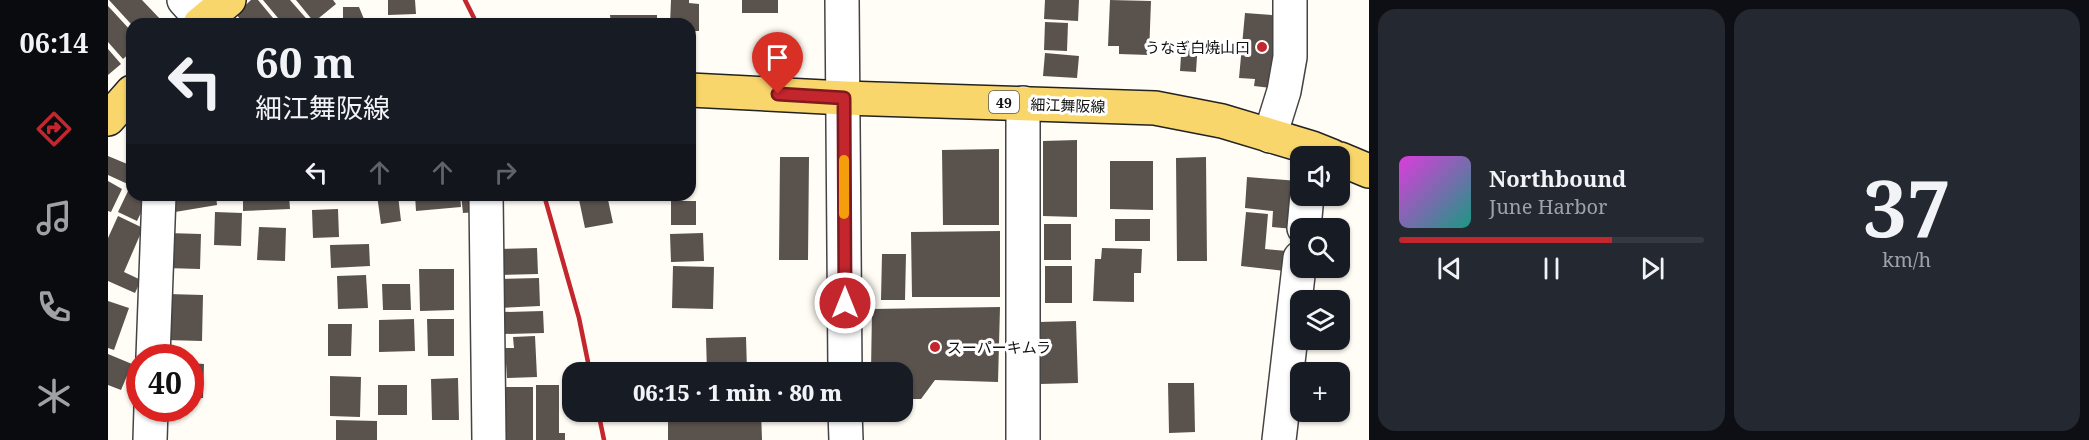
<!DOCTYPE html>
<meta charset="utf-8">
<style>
:root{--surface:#171b24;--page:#242831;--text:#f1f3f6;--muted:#9ea1a6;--line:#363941;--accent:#c4262e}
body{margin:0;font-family:"Noto Serif","Noto Sans JP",serif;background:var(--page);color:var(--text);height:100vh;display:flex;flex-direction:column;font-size:22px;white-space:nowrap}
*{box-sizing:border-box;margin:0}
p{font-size:20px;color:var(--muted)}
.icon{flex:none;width:33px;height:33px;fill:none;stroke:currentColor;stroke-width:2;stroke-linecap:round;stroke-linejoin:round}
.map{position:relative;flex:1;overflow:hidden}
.details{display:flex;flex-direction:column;gap:9px;padding:9px;background:#0d0f14;width:720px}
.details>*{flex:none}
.hud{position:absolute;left:18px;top:18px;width:570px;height:183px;border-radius:18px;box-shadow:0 2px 4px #0004;background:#171b24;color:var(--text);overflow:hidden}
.tools{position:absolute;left:1182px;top:146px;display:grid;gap:12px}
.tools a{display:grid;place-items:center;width:60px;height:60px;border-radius:12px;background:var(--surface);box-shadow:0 2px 4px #0004;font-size:30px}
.speed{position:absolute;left:18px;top:344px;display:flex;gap:12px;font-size:30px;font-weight:700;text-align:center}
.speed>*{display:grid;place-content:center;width:78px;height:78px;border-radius:50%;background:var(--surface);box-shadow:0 2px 4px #0004;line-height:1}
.speed .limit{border:9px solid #d22;background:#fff;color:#111}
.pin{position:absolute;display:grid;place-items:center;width:51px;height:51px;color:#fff;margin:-62px -26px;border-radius:50% 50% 50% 0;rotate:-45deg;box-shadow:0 0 6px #0007}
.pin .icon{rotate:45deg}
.me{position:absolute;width:66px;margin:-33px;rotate:0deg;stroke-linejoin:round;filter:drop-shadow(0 0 4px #0008)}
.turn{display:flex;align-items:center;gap:21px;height:126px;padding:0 30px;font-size:27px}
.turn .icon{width:78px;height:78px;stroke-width:2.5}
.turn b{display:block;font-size:42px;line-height:51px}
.lanes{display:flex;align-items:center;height:57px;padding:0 30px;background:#0003;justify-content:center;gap:30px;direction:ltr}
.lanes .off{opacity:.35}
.details .tile{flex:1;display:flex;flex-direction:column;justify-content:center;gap:9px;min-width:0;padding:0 21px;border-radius:18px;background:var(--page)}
.details .dial{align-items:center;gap:0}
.dial b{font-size:78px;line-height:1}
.song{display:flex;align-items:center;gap:18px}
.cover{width:72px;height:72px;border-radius:9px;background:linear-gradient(135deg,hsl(300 70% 55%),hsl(170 70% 35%))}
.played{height:6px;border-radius:3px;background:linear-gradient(90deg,var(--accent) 70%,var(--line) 70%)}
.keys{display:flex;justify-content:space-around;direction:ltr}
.details .tiles{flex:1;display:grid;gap:9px;grid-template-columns:repeat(2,1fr)}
.trip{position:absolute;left:454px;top:362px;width:351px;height:60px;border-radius:18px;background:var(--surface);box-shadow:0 2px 4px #0004;font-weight:800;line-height:60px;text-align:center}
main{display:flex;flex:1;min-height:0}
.tab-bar{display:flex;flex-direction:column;width:108px;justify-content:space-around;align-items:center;background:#090b0e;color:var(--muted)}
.tab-bar .icon{width:42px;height:42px}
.tab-bar .active{color:var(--accent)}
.tab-bar b{font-size:27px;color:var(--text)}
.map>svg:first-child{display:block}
.building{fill:#5a524d}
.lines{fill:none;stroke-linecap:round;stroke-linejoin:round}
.minor-casing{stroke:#444;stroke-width:36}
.major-casing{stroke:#222;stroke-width:36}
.minor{stroke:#fff;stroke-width:33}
.major{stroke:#f9d66b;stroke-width:33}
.rail{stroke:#c4262e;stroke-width:4.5}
.route-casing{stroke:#7f191e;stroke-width:15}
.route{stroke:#c4262e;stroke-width:10}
.slow{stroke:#f59e0b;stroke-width:10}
.poi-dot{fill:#c4262e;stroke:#fff;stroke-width:2}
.labels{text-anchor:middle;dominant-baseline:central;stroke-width:6;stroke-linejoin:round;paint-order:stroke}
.shield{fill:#fff;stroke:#585858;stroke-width:1.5}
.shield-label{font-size:14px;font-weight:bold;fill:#111}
.poi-label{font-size:15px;fill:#111;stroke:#fff;text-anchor:end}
.street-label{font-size:15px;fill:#111;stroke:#fff}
</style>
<main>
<nav class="tab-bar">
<b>06:14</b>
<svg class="icon active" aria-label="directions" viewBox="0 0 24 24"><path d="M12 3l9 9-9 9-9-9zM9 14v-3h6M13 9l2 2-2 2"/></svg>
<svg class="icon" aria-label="music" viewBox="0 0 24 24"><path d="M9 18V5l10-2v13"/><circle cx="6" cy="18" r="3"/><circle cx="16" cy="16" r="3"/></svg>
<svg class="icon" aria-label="phone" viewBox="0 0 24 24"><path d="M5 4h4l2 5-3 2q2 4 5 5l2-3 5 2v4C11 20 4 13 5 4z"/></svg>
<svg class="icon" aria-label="climate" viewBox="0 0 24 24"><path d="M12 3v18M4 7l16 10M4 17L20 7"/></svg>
</nav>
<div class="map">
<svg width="1261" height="440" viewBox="0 0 1261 440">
<rect width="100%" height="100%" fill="#fffdf5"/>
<path class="building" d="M1,0H34L54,21L51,24H23Z
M143,0H150L165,18L159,22L161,24H136L128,14Z
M155,0H182L203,24H175Z
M188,0H225L228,4L206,22Z
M280,0H307L308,14L280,15Z
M563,0H581V3L591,4V31H582V24H562Z
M634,0H670V13H634Z
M937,0H971L970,21L936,19Z
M1002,0L1043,1L1041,55L1011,54V46H1000Z
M0,6L24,32V51L15,59L0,42Z
M235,7H251L258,24H235Z
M1137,13L1176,16L1163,88L1146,86L1147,79L1131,78Z
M502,15H549V24H503Z
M937,22L960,23L959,51L936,50Z
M1074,40L1090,41L1088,72L1072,71Z
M0,49L13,64L0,75Z
M937,53L971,56L969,78L935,76Z
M969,140V217L935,216V141Z
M891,149V225H835L834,150Z
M0,156L24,166V186L0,175Z
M672,157H701L700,260H671Z
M1098,157L1099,261H1069L1068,158Z
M1002,161H1045V210L1002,209Z
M1139,177L1190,181L1185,229L1164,227L1165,211L1137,208Z
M0,181L14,189L3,212L0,211Z
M20,191L24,195L39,200L29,221L10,212Z
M58,195H108L109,205L61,213Z
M135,195H181L182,209L135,211Z
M269,195H290L293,221L273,224Z
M307,195H352L353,207L308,211Z
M353,195H370L369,212L355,213Z
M470,195H499L505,223L477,228Z
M563,201H588V225H563Z
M230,209L231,237L205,238L204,210Z
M107,212L134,213L133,246L106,245Z
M1138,212L1160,214L1157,249L1179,251L1177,271L1133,266Z
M10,216L35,228L16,272L33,280L27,293L0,281V238Z
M1007,219H1042V241H1007Z
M936,224H963V260H936Z
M151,227L178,228L177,261L149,260Z
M892,231V297H804L803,232Z
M59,233L93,234L92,269L58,268Z
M595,233L596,261L563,262L562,234Z
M261,244L262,266L223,268L222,245Z
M429,248L430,274L388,275L387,249Z
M994,248L1034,249L1033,273H1026V302L985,301L987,259H993Z
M774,254H798L797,300H773Z
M565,266L606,267L605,309L564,308Z
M937,266H964V303H937Z
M311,269H346V310L312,311Z
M258,275L260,308L230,309L229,276Z
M431,278L432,306L389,308L387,279Z
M274,284H302L303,310H275Z
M60,294L95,295L94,341L58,340Z
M0,301L21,308L6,350L0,348Z
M892,307L890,382L827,380L813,399H795V372H763L764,309Z
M435,311L436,333L395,334V312Z
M306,319L307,351L271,352V320Z
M319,319H346V356H320Z
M968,321L970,383L932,384L931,322Z
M220,324H244L243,356H220Z
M427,336L429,377L399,378L397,348H406L405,337Z
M638,337L639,371L599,372L598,338Z
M0,354L24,364L13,390L0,385Z
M82,363L96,364L95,398H82Z
M222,376L253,377L252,417L222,416Z
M350,378L351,420H324L323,379Z
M1060,383H1086L1087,432L1061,433Z
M270,385H299V415H270Z
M428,385H451V433H457V440H428Z
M392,387H425V440H392Z
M560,411H653L654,440H560Z
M228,420L269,421V440H228Z"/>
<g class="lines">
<defs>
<path id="minor" d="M76,0L95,21
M734,0L737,372
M1162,136L1176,91L1182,57V0
M378,195L381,440
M1196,228L1199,195
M45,357L51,195
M737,411L738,440
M42,440L43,408
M915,440V103
M1171,440L1192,258"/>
<path id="major" d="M92,24L121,0
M582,90L736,98L1047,108L1114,121L1204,148L1224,156
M0,119L24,92
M1232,159L1261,171"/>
</defs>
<use href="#minor" class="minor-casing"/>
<use href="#major" class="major-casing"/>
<use href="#minor" class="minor"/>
<use href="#major" class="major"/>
<path class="rail" d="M357,0L369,24
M436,195L471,318L482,372
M490,411L496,440"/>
</g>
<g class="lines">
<defs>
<path id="route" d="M670,94L736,98L737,303"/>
</defs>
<use href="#route" class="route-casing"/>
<use href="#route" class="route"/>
<path class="slow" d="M736,160V214"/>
</g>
<g class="poi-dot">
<circle cx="1154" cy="47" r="6"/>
<circle cx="827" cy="347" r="6"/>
</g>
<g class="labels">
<rect class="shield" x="881" y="91" width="30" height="22" rx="4.5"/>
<g class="shield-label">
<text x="896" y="102">49</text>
</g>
<g class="poi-label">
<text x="1142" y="47">うなぎ白焼山口</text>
<text x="839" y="347" text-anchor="start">スーパーキムラ</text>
</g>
<g class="street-label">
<text transform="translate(960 105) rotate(2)">細江舞阪線</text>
</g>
</g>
</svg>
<div class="tools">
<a><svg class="icon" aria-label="sound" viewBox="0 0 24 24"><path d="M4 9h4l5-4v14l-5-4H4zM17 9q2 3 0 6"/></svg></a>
<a><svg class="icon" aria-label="search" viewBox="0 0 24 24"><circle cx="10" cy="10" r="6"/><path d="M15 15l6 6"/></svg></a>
<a><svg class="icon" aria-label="layers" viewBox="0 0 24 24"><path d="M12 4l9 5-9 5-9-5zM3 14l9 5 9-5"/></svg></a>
<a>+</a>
</div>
<div class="speed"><div class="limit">40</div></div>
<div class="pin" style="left:670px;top:94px;background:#d93025"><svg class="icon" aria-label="arrive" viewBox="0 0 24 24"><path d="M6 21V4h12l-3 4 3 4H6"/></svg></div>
<svg class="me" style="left:737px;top:303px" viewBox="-20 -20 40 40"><circle r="17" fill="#c4262e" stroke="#fff" stroke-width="3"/><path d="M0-11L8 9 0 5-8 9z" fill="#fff"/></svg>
<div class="trip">06:15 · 1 min · 80 m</div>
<div class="hud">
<div class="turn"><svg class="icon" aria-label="left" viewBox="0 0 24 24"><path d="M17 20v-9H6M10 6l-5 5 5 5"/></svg><div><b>60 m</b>細江舞阪線</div></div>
<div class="lanes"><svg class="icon" aria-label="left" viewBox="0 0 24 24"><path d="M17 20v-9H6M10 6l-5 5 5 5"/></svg><svg class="icon off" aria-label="ahead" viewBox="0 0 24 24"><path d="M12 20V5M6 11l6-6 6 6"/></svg><svg class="icon off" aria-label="ahead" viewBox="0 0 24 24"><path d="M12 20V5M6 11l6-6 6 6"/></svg><svg class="icon off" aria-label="right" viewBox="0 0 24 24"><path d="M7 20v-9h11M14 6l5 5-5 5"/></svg></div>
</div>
</div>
<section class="details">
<div class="tiles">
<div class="tile">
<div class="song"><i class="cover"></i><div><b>Northbound</b><p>June Harbor</p></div></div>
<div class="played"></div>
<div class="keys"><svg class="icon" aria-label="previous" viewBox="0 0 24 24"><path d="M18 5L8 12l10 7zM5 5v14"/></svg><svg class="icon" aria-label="pause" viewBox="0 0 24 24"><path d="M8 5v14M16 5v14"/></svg><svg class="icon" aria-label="next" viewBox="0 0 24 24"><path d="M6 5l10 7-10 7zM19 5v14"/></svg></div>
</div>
<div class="tile dial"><b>37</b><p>km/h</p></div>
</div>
</section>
</main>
